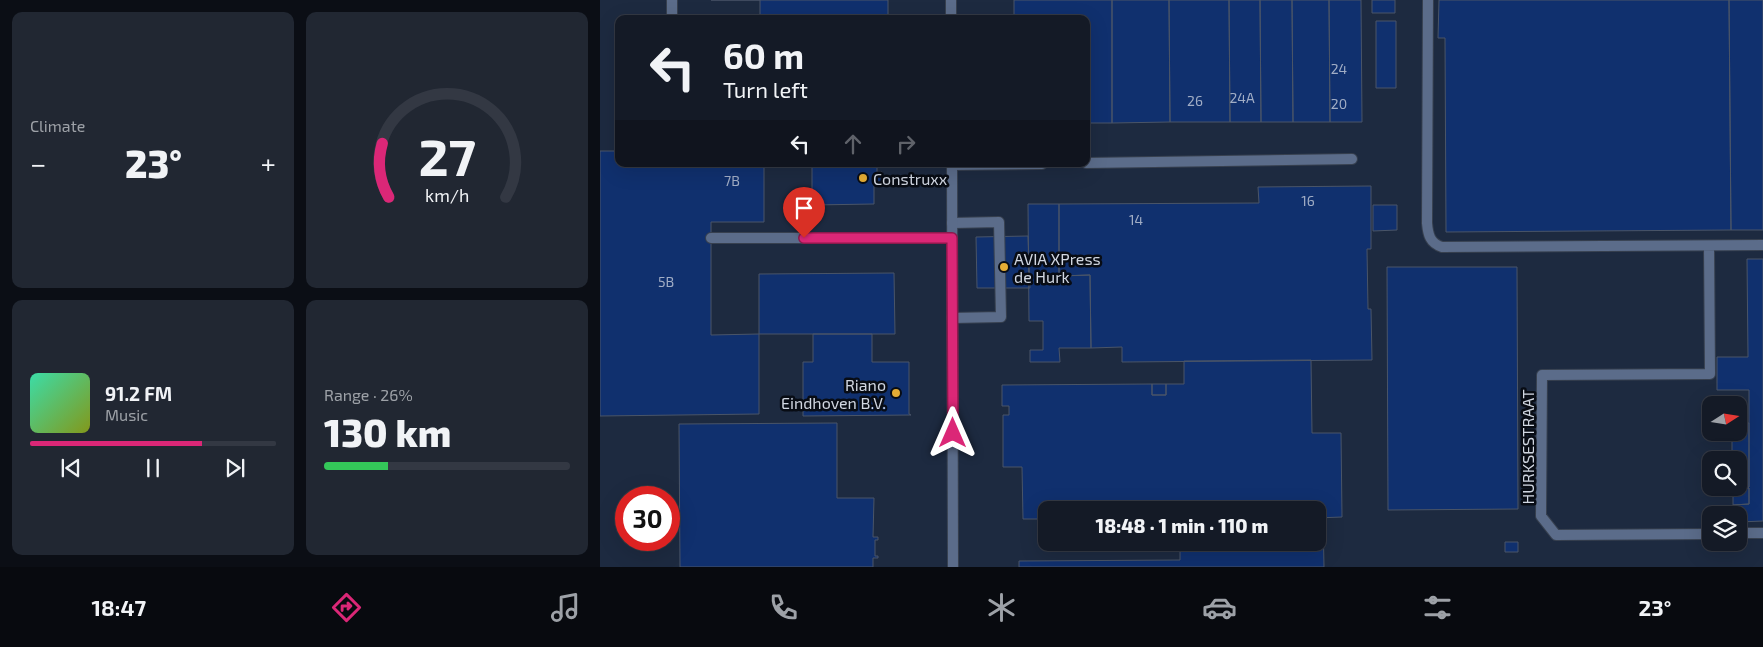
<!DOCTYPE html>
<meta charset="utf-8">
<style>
:root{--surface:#141a26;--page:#212732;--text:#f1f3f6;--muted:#9da1a7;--line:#333843;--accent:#db2777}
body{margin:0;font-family:"Exo 2",sans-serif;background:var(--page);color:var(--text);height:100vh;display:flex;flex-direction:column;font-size:19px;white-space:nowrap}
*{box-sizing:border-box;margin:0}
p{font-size:16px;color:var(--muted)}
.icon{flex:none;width:28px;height:28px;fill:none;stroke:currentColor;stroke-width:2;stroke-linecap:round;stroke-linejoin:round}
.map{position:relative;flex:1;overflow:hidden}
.drawer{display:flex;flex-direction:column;gap:12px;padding:12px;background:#0b0e15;width:600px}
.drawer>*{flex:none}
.guide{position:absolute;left:15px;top:15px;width:475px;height:152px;border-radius:10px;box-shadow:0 5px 20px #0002,0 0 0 1px var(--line);background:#141a26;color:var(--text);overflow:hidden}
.needle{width:32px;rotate:78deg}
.tools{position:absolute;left:1102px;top:396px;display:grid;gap:10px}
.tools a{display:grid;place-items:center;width:45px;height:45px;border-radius:10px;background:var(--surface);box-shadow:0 5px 20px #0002,0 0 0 1px var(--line);font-size:25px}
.speed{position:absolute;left:15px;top:486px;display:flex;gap:10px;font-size:25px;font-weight:700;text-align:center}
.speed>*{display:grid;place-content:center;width:65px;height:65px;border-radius:50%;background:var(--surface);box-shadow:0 5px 20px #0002,0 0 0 1px var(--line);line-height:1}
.speed .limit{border:8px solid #d22;background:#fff;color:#111}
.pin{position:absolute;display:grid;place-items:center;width:42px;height:42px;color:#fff;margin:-51px -21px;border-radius:50% 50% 50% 0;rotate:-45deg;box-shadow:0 0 5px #0007}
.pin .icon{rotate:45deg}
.me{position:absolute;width:55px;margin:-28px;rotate:0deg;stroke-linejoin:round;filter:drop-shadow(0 0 4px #0008)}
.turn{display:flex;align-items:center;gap:18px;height:105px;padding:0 25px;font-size:22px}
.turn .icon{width:65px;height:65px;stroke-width:2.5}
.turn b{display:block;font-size:35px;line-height:42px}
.lanes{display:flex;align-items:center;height:48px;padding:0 25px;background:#0003;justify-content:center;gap:25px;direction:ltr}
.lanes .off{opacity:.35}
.big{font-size:38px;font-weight:800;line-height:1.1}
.drawer .tile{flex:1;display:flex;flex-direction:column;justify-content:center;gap:8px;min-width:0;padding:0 18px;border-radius:10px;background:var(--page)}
.drawer .dial{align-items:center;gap:0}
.dial svg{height:130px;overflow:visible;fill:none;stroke:var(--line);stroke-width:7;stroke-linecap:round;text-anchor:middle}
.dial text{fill:var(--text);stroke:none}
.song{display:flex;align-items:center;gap:15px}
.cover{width:60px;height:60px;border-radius:8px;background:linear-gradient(135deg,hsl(160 70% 55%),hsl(70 70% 35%))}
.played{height:5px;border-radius:2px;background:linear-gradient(90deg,var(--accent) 70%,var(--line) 70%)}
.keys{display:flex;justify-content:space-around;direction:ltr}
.heat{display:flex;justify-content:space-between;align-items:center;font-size:28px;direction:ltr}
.charge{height:8px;border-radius:4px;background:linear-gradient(90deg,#34c759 26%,var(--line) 0)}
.drawer .tiles{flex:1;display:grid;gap:12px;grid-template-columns:repeat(2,1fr)}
.trip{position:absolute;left:438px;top:501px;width:288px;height:50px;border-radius:10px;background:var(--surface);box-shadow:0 5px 20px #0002,0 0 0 1px var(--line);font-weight:800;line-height:50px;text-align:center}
.tabs{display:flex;height:80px;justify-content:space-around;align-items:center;background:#080a0f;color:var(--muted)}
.tabs .icon{width:35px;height:35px}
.tabs .on{color:var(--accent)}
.tabs b{font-size:22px;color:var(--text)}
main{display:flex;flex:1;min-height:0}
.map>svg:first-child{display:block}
.built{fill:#1d2a40;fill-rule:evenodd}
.building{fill:#10306e;stroke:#4a5568}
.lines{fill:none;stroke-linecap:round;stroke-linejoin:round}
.service-casing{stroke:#37404f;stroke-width:12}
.minor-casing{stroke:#37404f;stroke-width:12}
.service{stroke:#5b6c8a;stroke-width:10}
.minor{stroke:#5b6c8a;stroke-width:10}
.route-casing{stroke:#8e194d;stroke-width:12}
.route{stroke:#db2777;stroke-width:9}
.poi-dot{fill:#e5ad35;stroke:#080c14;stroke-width:2}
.labels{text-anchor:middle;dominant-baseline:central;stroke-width:5;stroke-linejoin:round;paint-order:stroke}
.number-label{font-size:14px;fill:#a1adc5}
.poi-label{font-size:16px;fill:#d1d7e2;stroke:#080c14;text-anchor:start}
.street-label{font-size:16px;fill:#d1d7e2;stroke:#080c14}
</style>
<main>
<section class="drawer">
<div class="tiles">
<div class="tile"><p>Climate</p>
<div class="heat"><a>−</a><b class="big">23°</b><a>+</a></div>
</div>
<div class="tile dial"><svg viewBox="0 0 100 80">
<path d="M14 69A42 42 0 1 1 86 69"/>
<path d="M14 69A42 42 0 0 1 10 36" stroke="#db2777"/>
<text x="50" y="56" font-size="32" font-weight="700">27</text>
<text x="50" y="72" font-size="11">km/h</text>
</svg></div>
<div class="tile">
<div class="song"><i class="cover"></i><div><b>91.2 FM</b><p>Music</p></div></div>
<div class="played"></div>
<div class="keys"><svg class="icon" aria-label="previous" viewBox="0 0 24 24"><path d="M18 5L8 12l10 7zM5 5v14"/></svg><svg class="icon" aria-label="pause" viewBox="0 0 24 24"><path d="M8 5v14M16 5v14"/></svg><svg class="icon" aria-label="next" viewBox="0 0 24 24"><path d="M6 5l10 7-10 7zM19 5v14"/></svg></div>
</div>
<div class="tile"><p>Range · 26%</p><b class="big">130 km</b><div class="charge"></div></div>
</div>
</section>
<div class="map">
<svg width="1163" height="567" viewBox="0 0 1163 567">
<rect width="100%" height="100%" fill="#1a2333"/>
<path class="built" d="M0,0H1163V567H0ZM19,19H486V164H19ZM1111,405H1139V432H1111ZM1111,460H1139V488H1111ZM26,498H69V540H26ZM446,510H716V542H446ZM1111,515H1139V542H1111Z"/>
<path class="building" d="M111,0H288V19H160V0Z
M414,0H512V123H486V19H396V15H414Z
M512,0H569L570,122L512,123Z
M569,0H629L630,122H570Z
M629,0H660L661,122H630Z
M660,0H692L693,122H661Z
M692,0H729L730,122H693Z
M729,0H761L762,122H730Z
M772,0H795V13H772Z
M839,0H1129L1131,230L846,232L845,38H838Z
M1129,0H1163V230H1131Z
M776,21H796V88H776Z
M0,151H19V164H164V222H111V335L159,334V414L0,416Z
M212,164H277V172H282V182H274V204L212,205Z
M771,186V249H767L768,309H771L772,360L522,362V347L491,348L490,275L459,276V204L659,203L658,187Z
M428,204H459V276L490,275L491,348H459L460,362H430V350H443V321H429Z
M773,205H797V230L773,231Z
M428,236L430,288H377L376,237Z
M1147,259H1163V521L1139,522V515H1133V505L1149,504V488H1132L1149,487V390H1117V357H1148Z
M787,267H917L918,509L788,510Z
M294,273L295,334H159V274Z
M213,334H272V362H309V414L311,415L203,416V362H213Z
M711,360L712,433H741L742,517L716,518V510H446V519H423L422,467H403V415H409V406H402V385L552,384V395H566V384H584V361Z
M552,384H566V395H552Z
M237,423V498H274L273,537H278V540H275V556H278V558H273V567H80L79,424Z
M1139,423H1149V487L1132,488H1139V460H1132V432H1139Z
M1149,488V504L1133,505V489Z
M716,518H723L724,567H419V561L580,560V542H716Z
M905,542H918V552H905Z"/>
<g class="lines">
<defs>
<path id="service" d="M828,0L827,223C828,235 830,243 842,247L1163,245
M72,19V0
M486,163L752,159
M352,165L442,164
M352,223L399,222L401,317L352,318
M111,238H352
M1109,246L1110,374L942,375L941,516L956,535L1111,534
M1139,533H1163"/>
<path id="minor" d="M351,0V19
M352,164L353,567"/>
</defs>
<use href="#service" class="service-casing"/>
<use href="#minor" class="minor-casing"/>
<use href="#service" class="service"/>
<use href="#minor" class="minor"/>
</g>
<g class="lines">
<defs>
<path id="route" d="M204,238H352L353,433"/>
</defs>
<use href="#route" class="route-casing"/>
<use href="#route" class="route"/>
</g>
<g class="poi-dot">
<circle cx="263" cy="178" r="5"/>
<circle cx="404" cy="267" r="5"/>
<circle cx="296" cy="393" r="5"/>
</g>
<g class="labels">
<g class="number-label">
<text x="739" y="68">24</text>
<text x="642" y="97">24A</text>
<text x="595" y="100">26</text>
<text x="739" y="103">20</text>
<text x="132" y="180">7B</text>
<text x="708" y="200">16</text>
<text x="536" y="219">14</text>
<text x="66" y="281">5B</text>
</g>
<g class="poi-label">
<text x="273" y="178">Construxx</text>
<text x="414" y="258">AVIA XPress<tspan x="414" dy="18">de Hurk</tspan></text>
<text x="286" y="384" text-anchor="end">Riano<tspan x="286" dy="18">Eindhoven B.V.</tspan></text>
</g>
<g class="street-label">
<text transform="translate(927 447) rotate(-90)">HURKSESTRAAT</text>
</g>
</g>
</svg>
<div class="tools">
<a><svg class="needle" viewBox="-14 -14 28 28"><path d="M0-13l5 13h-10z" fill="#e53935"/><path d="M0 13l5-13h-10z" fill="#9da1a7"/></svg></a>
<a><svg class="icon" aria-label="search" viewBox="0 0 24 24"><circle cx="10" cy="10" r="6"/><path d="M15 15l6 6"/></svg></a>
<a><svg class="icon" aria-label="layers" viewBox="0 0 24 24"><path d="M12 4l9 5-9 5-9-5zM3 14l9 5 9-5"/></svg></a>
</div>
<div class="speed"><div class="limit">30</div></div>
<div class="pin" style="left:204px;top:238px;background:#d93025"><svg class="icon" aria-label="arrive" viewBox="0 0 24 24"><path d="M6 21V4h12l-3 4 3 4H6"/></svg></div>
<svg class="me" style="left:353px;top:433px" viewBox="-20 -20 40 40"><path d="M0-17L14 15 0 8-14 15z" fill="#db2777" stroke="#fff" stroke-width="4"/></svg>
<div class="trip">18:48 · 1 min · 110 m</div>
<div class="guide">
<div class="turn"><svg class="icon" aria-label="left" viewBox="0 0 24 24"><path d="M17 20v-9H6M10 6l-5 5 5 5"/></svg><div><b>60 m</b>Turn left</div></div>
<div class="lanes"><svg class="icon" aria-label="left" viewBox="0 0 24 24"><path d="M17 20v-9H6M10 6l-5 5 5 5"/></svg><svg class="icon off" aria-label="ahead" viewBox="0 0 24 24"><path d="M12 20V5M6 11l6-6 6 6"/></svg><svg class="icon off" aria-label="right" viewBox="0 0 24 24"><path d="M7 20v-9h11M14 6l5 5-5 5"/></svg></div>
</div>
</div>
</main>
<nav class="tabs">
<b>18:47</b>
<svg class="icon on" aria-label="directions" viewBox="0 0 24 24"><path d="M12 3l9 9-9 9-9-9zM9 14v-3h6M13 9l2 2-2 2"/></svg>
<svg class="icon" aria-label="music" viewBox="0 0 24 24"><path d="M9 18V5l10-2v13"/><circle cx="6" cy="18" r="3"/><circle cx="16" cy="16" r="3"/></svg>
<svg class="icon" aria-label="phone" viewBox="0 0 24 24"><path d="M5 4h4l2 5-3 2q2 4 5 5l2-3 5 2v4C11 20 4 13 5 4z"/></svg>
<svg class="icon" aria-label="climate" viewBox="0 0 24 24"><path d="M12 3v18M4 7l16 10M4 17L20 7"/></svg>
<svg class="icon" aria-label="car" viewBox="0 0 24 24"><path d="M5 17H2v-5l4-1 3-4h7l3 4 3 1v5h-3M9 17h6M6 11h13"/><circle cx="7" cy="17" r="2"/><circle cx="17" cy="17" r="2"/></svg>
<svg class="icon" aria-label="filters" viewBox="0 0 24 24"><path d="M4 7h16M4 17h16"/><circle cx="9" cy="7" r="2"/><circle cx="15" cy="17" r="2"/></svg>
<b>23°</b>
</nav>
